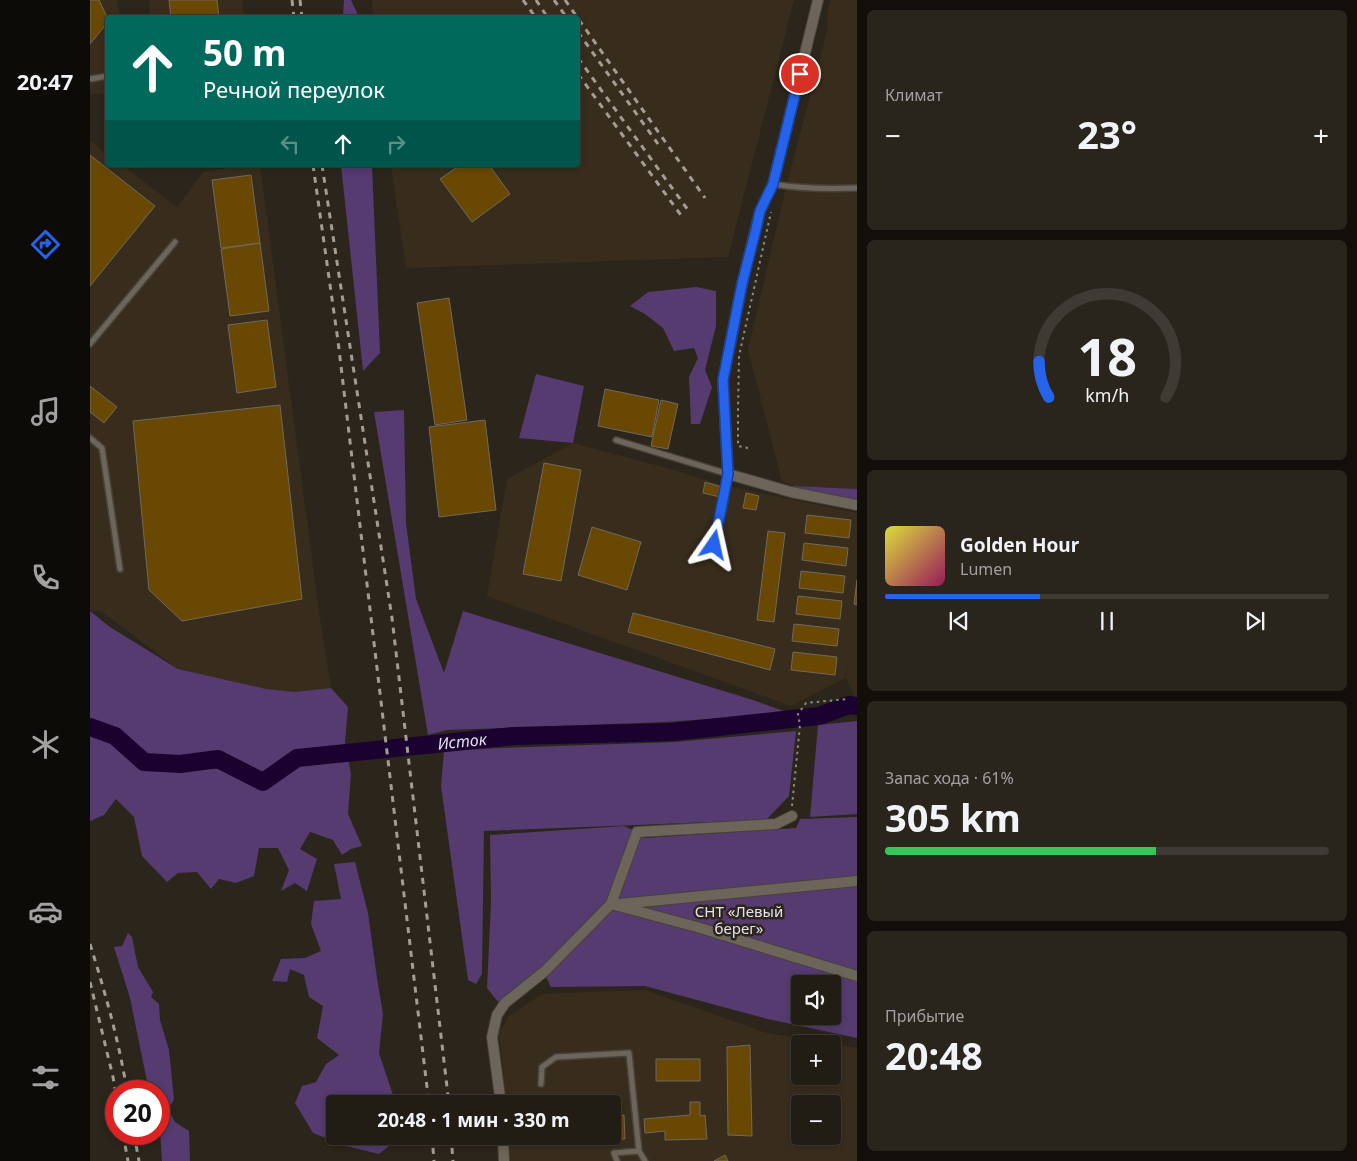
<!DOCTYPE html>
<html lang="ru">
<meta charset="utf-8">
<style>
:root{--surface:#211c14;--page:#29251d;--text:#f1f3f6;--muted:#a2a1a0;--line:#3e3a34;--accent:#2563eb}
body{margin:0;font-family:"Noto Sans",sans-serif;background:var(--page);color:var(--text);height:100vh;display:flex;flex-direction:column;font-size:19px;white-space:nowrap}
*{box-sizing:border-box;margin:0}
p{font-size:16px;color:var(--muted)}
.icon{flex:none;width:28px;height:28px;fill:none;stroke:currentColor;stroke-width:2;stroke-linecap:round;stroke-linejoin:round}
.map{position:relative;flex:1;overflow:hidden}
.panel{display:flex;flex-direction:column;gap:10px;padding:10px;background:#120f0b;width:500px}
.panel>*{flex:none}
.hud{position:absolute;left:15px;top:15px;width:475px;height:152px;border-radius:5px;box-shadow:0 2px 8px #0003,0 0 0 1px var(--line);background:#00695c;color:#fff;overflow:hidden}
.tools{position:absolute;left:701px;top:975px;display:grid;gap:10px}
.tools a{display:grid;place-items:center;width:50px;height:50px;border-radius:5px;background:var(--surface);box-shadow:0 2px 8px #0003,0 0 0 1px var(--line);font-size:25px}
.speed{position:absolute;left:15px;top:1080px;display:flex;gap:10px;font-size:25px;font-weight:700;text-align:center}
.speed>*{display:grid;place-content:center;width:65px;height:65px;border-radius:50%;background:var(--surface);box-shadow:0 2px 8px #0003,0 0 0 1px var(--line);line-height:1}
.speed .limit{border:8px solid #d22;background:#fff;color:#111}
.pin{position:absolute;display:grid;place-items:center;width:42px;height:42px;color:#fff;margin:-21px;border:2px solid #fff;border-radius:50%;box-shadow:0 1px 5px #0007}
.me{position:absolute;width:55px;margin:-28px;rotate:11deg;stroke-linejoin:round;filter:drop-shadow(0 0 4px #0008)}
.turn{display:flex;align-items:center;gap:18px;height:105px;padding:0 15px;font-size:22px}
.turn .icon{width:65px;height:65px;stroke-width:2.5}
.turn b{display:block;font-size:35px;line-height:42px}
.lanes{display:flex;align-items:center;height:48px;padding:0 15px;background:#0003;justify-content:center;gap:25px;direction:ltr}
.lanes .off{opacity:.35}
.big{font-size:38px;font-weight:700;line-height:1.1}
.panel .card{flex:1;display:flex;flex-direction:column;justify-content:center;gap:8px;min-width:0;padding:0 18px;border-radius:8px;background:var(--page)}
.panel .dial{align-items:center;gap:0}
.dial svg{height:130px;overflow:visible;fill:none;stroke:var(--line);stroke-width:7;stroke-linecap:round;text-anchor:middle}
.dial text{fill:var(--text);stroke:none}
.song{display:flex;align-items:center;gap:15px}
.cover{width:60px;height:60px;border-radius:8px;background:linear-gradient(135deg,hsl(60 70% 55%),hsl(330 70% 35%))}
.played{height:5px;border-radius:2px;background:linear-gradient(90deg,var(--accent) 35%,var(--line) 35%)}
.keys{display:flex;justify-content:space-around;direction:ltr}
.heat{display:flex;justify-content:space-between;align-items:center;font-size:28px;direction:ltr}
.charge{height:8px;border-radius:4px;background:linear-gradient(90deg,#34c759 61%,var(--line) 0)}
.trip{position:absolute;left:236px;top:1095px;width:295px;height:50px;border-radius:5px;background:var(--surface);box-shadow:0 2px 8px #0003,0 0 0 1px var(--line);font-weight:700;line-height:50px;text-align:center}
main{display:flex;flex:1;min-height:0}
.dock{display:flex;flex-direction:column;width:90px;justify-content:space-around;align-items:center;background:#0d0b08;color:var(--muted)}
.dock .icon{width:35px;height:35px}
.dock .on{color:var(--accent)}
.dock b{font-size:22px;color:var(--text)}
.map>svg:first-child{display:block}
.built{fill:#382d1d;fill-rule:evenodd}
.green{fill:#553b70;fill-rule:evenodd}
.lines{fill:none;stroke-linecap:round;stroke-linejoin:round}
.river{stroke:#1b012f;stroke-width:18}
.building{fill:#694804;stroke:#71695d}
.lane-casing{stroke:#48423a;stroke-width:8}
.street-casing{stroke:#48423a;stroke-width:12}
.path{stroke:#908b82;stroke-width:2;stroke-dasharray:2.5 4;stroke-linecap:butt}
.lane{stroke:#6d6559;stroke-width:5}
.street{stroke:#6d6559;stroke-width:10}
.rail{stroke:#a39d95;stroke-width:3;stroke-dasharray:6 6;stroke-linecap:butt}
.route-casing{stroke:#184099;stroke-width:12}
.route{stroke:#2563eb;stroke-width:9}
.labels{text-anchor:middle;dominant-baseline:central;stroke-width:5;stroke-linejoin:round;paint-order:stroke}
.park-label{font-size:15px;fill:#e6def1;stroke:#2c251b}
.water-label{font-size:16px;font-style:italic;fill:#e7dff2;stroke:#2c251b}
</style>
<main>
<nav class="dock">
<b>20:47</b>
<svg class="icon on" aria-label="directions" viewBox="0 0 24 24"><path d="M12 3l9 9-9 9-9-9zM9 14v-3h6M13 9l2 2-2 2"/></svg>
<svg class="icon" aria-label="music" viewBox="0 0 24 24"><path d="M9 18V5l10-2v13"/><circle cx="6" cy="18" r="3"/><circle cx="16" cy="16" r="3"/></svg>
<svg class="icon" aria-label="phone" viewBox="0 0 24 24"><path d="M5 4h4l2 5-3 2q2 4 5 5l2-3 5 2v4C11 20 4 13 5 4z"/></svg>
<svg class="icon" aria-label="climate" viewBox="0 0 24 24"><path d="M12 3v18M4 7l16 10M4 17L20 7"/></svg>
<svg class="icon" aria-label="car" viewBox="0 0 24 24"><path d="M5 17H2v-5l4-1 3-4h7l3 4 3 1v5h-3M9 17h6M6 11h13"/><circle cx="7" cy="17" r="2"/><circle cx="17" cy="17" r="2"/></svg>
<svg class="icon" aria-label="filters" viewBox="0 0 24 24"><path d="M4 7h16M4 17h16"/><circle cx="9" cy="7" r="2"/><circle cx="15" cy="17" r="2"/></svg>
</nav>
<div class="map">
<svg width="767" height="1161" viewBox="0 0 767 1161">
<rect width="100%" height="100%" fill="#2c251b"/>
<path class="built" d="M0,0H27L30,17L18,18L17,93L0,95Z
M59,0H152L154,17H60Z
M282,0H704L638,257L316,268L301,165H488V18L283,17Z
M741,0H767V489L704,486L692,481L658,350L696,187L737,32L738,9Z
M0,141L17,154L18,165H32L87,207L113,172L158,165H170L229,612L241,688L205,692L174,689L88,669L11,611L0,610Z
M483,443L573,467L636,486L767,513V702L756,678L758,656L755,678L701,706L397,596L417,479Z
M555,990L677,1033L767,1048V1161H420L419,1136H522V1104H417L409,1033L419,1016L452,994ZM710,1044H742V1076H710ZM710,1104H742V1136H710Z"/>
<path class="green" d="M254,0H261L269,17H253Z
M251,165H282L290,353L273,371Z
M606,287L626,291V326L615,370L622,387L610,424H601L599,377L608,358L604,348L584,351L573,328L555,314L540,306L558,292Z
M446,374L494,386L483,443L429,438Z
M314,410L316,523L326,599L354,673L373,611L663,700L699,713L576,722L357,730L338,735L284,412Z
M704,486L767,489V505L701,492Z
M0,611L20,627L88,669L176,689L205,692L241,688L258,707L255,742L261,774L258,814L272,846L261,849L252,855L243,840L220,832L210,849L227,859L217,891L205,883L191,891L199,870L188,848H169L164,876L146,883L129,879L121,889L107,872L88,873L77,882L52,856L44,817L26,799L14,815L0,821Z
M767,721V814L720,817L728,725Z
M706,731L699,796L676,820L394,831L392,974L386,984L378,980L351,786L354,751L411,748L584,742Z
M767,817V1038L678,1019L555,986L461,987L452,969L408,1002L397,988L401,902L400,835L534,826L547,832L555,838L706,828L710,819ZM710,984H742V1016H710Z
M265,862L278,913L287,978L293,1014L289,1053L303,1095V1104H245V1136H306L304,1142L289,1154L256,1146L223,1133L205,1103L212,1086L226,1082L236,1064L249,1055L227,1038L233,1006L219,997L214,975L200,969L197,982L182,981L191,959L215,958L231,951L221,924L224,901L251,899L244,864Z
M38,933L42,937L48,967L63,992L61,997L69,1004L70,1020L79,1050L84,1100L78,1109L85,1122L99,1131L100,1161H72L69,1115V1091H59L40,998L24,947L32,946Z"/>
<g class="lines">
<path class="river" id="s1" d="M0,727L25,736L54,762L90,764L128,759L173,782L207,758L424,736L582,732L729,716L759,705L767,706"/>
</g>
<path class="building" d="M0,0H9L18,19V22L0,44Z
M79,0H127L129,18H81Z
M0,155L65,206L0,286Z
M370,165H399L420,194L382,222L350,179Z
M161,175L170,243L131,248L122,180Z
M170,243L179,311L140,316L131,249Z
M359,298L377,420L345,425L327,303Z
M177,320L186,387L147,393L138,325Z
M0,386L27,407L14,423L0,412Z
M515,389L569,400L562,437L508,426Z
M571,400L588,404L578,449L561,446Z
M190,405L212,599L92,621L59,590L43,421Z
M395,420L406,510L349,517L339,427Z
M454,463L491,470L471,581L433,574Z
M615,482L632,487L630,497L613,493Z
M656,493L669,496L666,510L653,508Z
M717,515L761,520L759,538L715,533Z
M502,527L551,542L537,590L488,575Z
M678,531L695,533L684,622L667,620Z
M714,543L758,548L756,566L712,560Z
M711,571L755,576L753,593L709,588Z
M767,580V605L764,604Z
M708,596L752,601L750,619L706,614Z
M543,613L685,649L680,670L538,632Z
M704,624L749,629L747,646L702,641Z
M703,652L747,657L745,675L701,670Z
M660,1045L662,1136L638,1135L637,1047Z
M566,1059H610V1081H566Z
M600,1102H610V1116L615,1115L617,1139L575,1140V1131L555,1133L554,1119L600,1115Z
M534,1115L535,1139L451,1140V1136H522V1116Z
M635,1155L638,1161H624Z"/>
<g class="lines">
<defs>
<path id="lane" d="M0,79L18,76
M683,184C711,189 739,189 767,188
M0,344L85,242
M0,438L12,448L30,569
M526,440L638,474L624,545
M451,1084L452,1067L466,1057L539,1053L549,1151L555,1161
M527,1161L524,1153L549,1151"/>
<path id="street" d="M728,0L683,184L670,211L652,284L633,380L638,474L701,492L767,505
M521,904L607,927L767,976
M529,904L767,881
M411,1104L402,1037L407,1015L415,1003L455,971L521,904L547,832L686,824L702,816
M413,1136L414,1161"/>
</defs>
<use href="#lane" class="lane-casing"/>
<use href="#street" class="street-casing"/>
<path class="path" d="M658,448L648,446V412L649,356L681,212
M702,806L710,725L708,714L716,703L757,699"/>
<use href="#lane" class="lane"/>
<use href="#street" class="street"/>
<path class="rail" d="M202,0L204,18
M210,0L212,18
M433,0L446,18
M446,0L458,18
M464,0L477,18
M475,0L615,198
M488,32L568,144
M488,58L598,210
M488,74L593,218
M223,165L248,341L339,1104
M232,165L302,618L359,1104
M0,944C15,992 29,1041 37,1091
M0,982L23,1077L26,1095
M33,1134L38,1161
M44,1134L49,1161
M342,1136L344,1161
M361,1136L363,1161"/>
</g>
<g class="lines">
<defs>
<path id="route" d="M624,545L638,474L633,380L652,284L666,229L670,211L683,184L710,74"/>
</defs>
<use href="#route" class="route-casing"/>
<use href="#route" class="route"/>
</g>
<g class="labels">
<g class="park-label">
<text x="649" y="911">СНТ «Левый<tspan x="649" dy="17">берег»</tspan></text>
</g>
<g class="water-label">
<text stroke="none"><textPath href="#s1" startOffset="398">Исток</textPath></text>
</g>
</g>
</svg>
<div class="tools">
<a><svg class="icon" aria-label="sound" viewBox="0 0 24 24"><path d="M4 9h4l5-4v14l-5-4H4zM17 9q2 3 0 6"/></svg></a>
<a>+</a>
<a>−</a>
</div>
<div class="speed"><div class="limit">20</div></div>
<div class="pin" style="left:710px;top:74px;background:#d93025"><svg class="icon" aria-label="arrive" viewBox="0 0 24 24"><path d="M6 21V4h12l-3 4 3 4H6"/></svg></div>
<svg class="me" style="left:624px;top:545px" viewBox="-20 -20 40 40"><path d="M0-17L14 15 0 8-14 15z" fill="#2563eb" stroke="#fff" stroke-width="4"/></svg>
<div class="trip">20:48 · 1 мин · 330 m</div>
<div class="hud">
<div class="turn"><svg class="icon" aria-label="ahead" viewBox="0 0 24 24"><path d="M12 20V5M6 11l6-6 6 6"/></svg><div><b>50 m</b>Речной переулок</div></div>
<div class="lanes"><svg class="icon off" aria-label="left" viewBox="0 0 24 24"><path d="M17 20v-9H6M10 6l-5 5 5 5"/></svg><svg class="icon" aria-label="ahead" viewBox="0 0 24 24"><path d="M12 20V5M6 11l6-6 6 6"/></svg><svg class="icon off" aria-label="right" viewBox="0 0 24 24"><path d="M7 20v-9h11M14 6l5 5-5 5"/></svg></div>
</div>
</div>
<section class="panel">
<div class="card"><p>Климат</p>
<div class="heat"><a>−</a><b class="big">23°</b><a>+</a></div>
</div>
<div class="card dial"><svg viewBox="0 0 100 80">
<path d="M14 69A42 42 0 1 1 86 69"/>
<path d="M14 69A42 42 0 0 1 8 47" stroke="#2563eb"/>
<text x="50" y="56" font-size="32" font-weight="700">18</text>
<text x="50" y="72" font-size="11">km/h</text>
</svg></div>
<div class="card">
<div class="song"><i class="cover"></i><div><b>Golden Hour</b><p>Lumen</p></div></div>
<div class="played"></div>
<div class="keys"><svg class="icon" aria-label="previous" viewBox="0 0 24 24"><path d="M18 5L8 12l10 7zM5 5v14"/></svg><svg class="icon" aria-label="pause" viewBox="0 0 24 24"><path d="M8 5v14M16 5v14"/></svg><svg class="icon" aria-label="next" viewBox="0 0 24 24"><path d="M6 5l10 7-10 7zM19 5v14"/></svg></div>
</div>
<div class="card"><p>Запас хода · 61%</p><b class="big">305 km</b><div class="charge"></div></div>
<div class="card"><p>Прибытие</p><b class="big">20:48</b></div>
</section>
</main>
